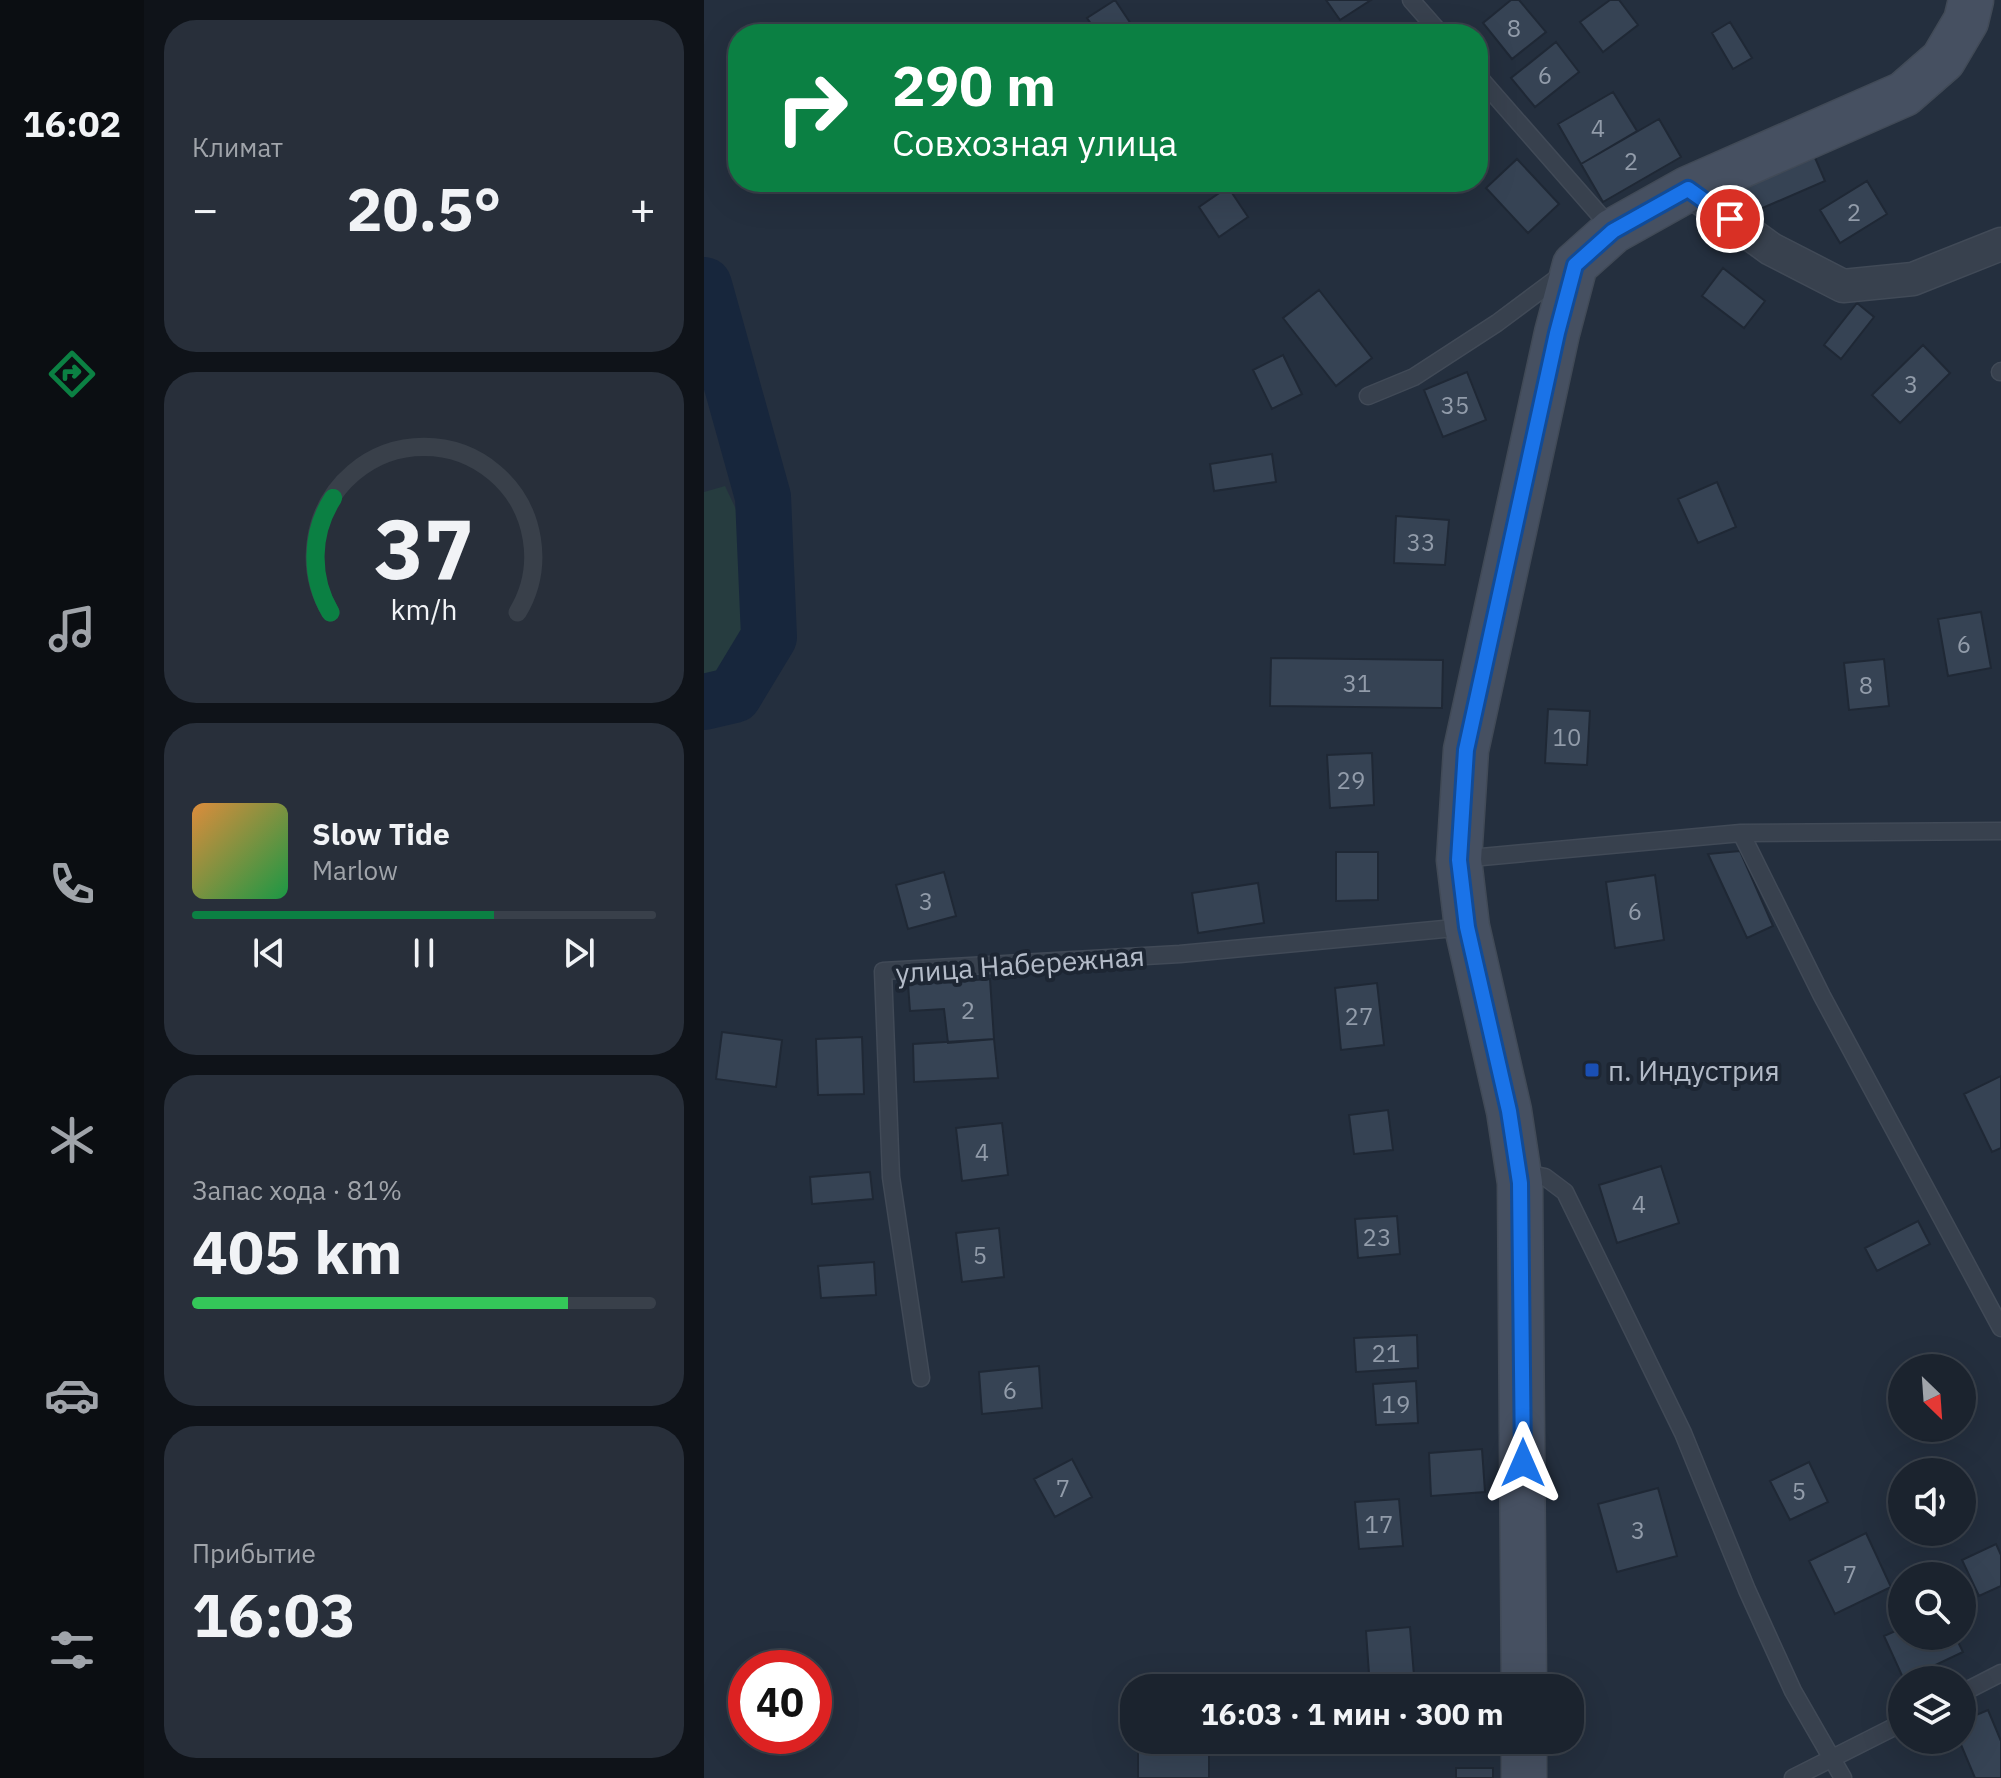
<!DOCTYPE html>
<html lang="ru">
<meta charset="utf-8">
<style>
:root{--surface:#1b232e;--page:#282f3a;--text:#f1f3f6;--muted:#a0a4aa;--line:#39404a;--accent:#0b8043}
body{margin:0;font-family:"IBM Plex Sans",sans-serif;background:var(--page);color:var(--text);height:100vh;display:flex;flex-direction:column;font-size:30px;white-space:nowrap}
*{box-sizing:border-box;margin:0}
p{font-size:26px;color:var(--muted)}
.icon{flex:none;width:44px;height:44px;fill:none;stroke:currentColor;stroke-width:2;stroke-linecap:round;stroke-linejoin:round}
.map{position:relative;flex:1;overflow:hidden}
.panel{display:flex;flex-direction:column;gap:20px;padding:20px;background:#0f1319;width:560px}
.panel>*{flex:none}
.top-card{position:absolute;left:24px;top:24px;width:760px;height:168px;border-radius:32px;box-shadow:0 8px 32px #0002,0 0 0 2px var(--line);background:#0b8043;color:#fff;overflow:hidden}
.needle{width:52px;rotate:155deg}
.buttons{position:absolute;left:1184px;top:1354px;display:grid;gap:16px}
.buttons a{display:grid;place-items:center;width:88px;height:88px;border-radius:50%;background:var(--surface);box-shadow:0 8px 32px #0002,0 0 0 2px var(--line);font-size:40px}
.speed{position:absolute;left:24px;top:1650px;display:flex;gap:16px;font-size:40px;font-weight:700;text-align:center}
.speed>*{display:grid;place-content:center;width:104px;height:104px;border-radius:50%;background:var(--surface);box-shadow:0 8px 32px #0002,0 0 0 2px var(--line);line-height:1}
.speed .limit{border:12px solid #d22;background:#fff;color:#111}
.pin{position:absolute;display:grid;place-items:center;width:68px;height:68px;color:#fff;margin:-34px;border:4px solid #fff;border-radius:50%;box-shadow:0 2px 8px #0007}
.me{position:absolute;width:88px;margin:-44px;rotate:0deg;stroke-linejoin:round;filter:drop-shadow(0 0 6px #0008)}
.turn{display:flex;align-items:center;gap:28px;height:168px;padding:0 32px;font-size:36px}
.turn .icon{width:104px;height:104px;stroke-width:2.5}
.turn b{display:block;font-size:56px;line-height:68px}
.big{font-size:60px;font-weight:700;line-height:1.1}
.panel .widget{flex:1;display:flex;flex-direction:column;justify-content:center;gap:12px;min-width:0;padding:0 28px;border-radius:32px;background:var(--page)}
.panel .dial{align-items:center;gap:0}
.dial svg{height:208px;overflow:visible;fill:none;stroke:var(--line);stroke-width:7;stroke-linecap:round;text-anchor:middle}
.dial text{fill:var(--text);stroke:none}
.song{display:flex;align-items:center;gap:24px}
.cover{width:96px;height:96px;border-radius:12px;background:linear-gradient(135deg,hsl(30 70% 55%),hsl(140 70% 35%))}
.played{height:8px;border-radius:4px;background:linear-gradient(90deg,var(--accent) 65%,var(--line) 65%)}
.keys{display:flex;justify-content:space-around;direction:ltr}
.heat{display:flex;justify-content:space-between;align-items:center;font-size:44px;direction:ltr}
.charge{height:12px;border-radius:6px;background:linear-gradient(90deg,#34c759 81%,var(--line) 0)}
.trip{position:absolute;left:416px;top:1674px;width:464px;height:80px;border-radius:32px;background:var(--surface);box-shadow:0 8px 32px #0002,0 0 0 2px var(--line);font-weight:700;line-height:80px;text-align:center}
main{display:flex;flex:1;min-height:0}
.dock{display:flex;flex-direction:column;width:144px;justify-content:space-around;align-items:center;background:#0b0e12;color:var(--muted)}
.dock .icon{width:56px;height:56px}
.dock .current{color:var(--accent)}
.dock b{font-size:36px;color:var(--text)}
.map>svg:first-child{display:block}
.green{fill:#263c3f}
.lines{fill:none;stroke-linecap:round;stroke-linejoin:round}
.river{stroke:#17263c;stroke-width:56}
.building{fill:#364354;stroke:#1f2835;stroke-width:2}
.lane-casing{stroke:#414a57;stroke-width:19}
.street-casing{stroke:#414a57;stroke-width:35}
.secondary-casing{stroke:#414a57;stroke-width:47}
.lane{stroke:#38414e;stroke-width:16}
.street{stroke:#38414e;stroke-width:32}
.secondary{stroke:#465061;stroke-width:44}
.route-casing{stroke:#114b97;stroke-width:20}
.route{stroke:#1a73e8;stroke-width:14}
.transit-dot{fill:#1a4fb4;stroke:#1d2633;stroke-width:3}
.labels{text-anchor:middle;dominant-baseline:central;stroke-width:8;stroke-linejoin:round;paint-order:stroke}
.number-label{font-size:24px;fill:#929caa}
.street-label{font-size:28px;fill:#b4bcc9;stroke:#1d2633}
.poi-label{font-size:28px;fill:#b4bcc9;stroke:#1d2633;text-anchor:start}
</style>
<main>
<nav class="dock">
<b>16:02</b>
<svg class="icon current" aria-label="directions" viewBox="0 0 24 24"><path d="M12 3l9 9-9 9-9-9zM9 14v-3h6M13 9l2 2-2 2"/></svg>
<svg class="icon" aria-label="music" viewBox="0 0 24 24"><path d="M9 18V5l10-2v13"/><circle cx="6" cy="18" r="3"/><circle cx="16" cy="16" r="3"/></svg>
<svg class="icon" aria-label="phone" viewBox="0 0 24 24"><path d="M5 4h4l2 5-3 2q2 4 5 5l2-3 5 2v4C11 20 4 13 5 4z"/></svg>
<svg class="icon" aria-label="climate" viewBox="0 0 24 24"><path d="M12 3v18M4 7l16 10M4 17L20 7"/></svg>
<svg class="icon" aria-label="car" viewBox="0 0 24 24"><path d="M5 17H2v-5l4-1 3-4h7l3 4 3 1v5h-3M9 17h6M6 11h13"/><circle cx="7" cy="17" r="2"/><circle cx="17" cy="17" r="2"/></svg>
<svg class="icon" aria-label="filters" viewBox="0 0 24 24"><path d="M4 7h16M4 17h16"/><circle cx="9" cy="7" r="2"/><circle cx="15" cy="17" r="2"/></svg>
</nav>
<section class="panel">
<div class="widget"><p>Климат</p>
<div class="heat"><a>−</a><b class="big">20.5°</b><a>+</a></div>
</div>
<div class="widget dial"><svg viewBox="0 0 100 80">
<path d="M14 69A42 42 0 1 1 86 69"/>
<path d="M14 69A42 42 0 0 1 15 25" stroke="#0b8043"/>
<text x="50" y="56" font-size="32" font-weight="700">37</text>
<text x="50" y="72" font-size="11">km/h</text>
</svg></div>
<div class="widget">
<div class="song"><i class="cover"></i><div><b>Slow Tide</b><p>Marlow</p></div></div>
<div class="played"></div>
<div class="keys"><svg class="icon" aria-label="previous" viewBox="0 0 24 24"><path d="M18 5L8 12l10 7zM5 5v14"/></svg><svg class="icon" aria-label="pause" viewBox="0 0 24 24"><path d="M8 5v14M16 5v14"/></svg><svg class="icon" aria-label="next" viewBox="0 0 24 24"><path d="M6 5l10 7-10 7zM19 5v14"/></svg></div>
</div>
<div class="widget"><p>Запас хода · 81%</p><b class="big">405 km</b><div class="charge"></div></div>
<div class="widget"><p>Прибытие</p><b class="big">16:03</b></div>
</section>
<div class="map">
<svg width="1297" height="1778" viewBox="0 0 1297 1778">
<rect width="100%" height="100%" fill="#242f3e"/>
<path class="green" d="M21,486L56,560L53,604L9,678L0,681V492Z"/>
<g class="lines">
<path class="river" d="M0,285L59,497L65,637L30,695L0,702"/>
</g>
<path class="building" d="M411,0L433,33L431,34H394L383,18Z
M622,0H667L636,20Z
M807,0H815L842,32L808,59L779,23Z
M906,0H915L934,25L899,52L876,22Z
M1026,22L1048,58L1029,69L1008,33Z
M852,42L875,72L831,107L807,78Z
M909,92L933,131L877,164L854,124Z
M955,119L977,157L899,202L877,164Z
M1109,153L1121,181L1047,213L1026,188Z
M813,159L855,204L824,233L782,188Z
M1163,181L1183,214L1136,243L1116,210Z
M524,187L544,217L515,237L495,207Z
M1019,268L1061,301L1040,328L998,296Z
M615,290L668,358L632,386L579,318Z
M1153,303L1170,317L1137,359L1120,345Z
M1219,345L1246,373L1196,423L1168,395Z
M579,355L598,394L568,409L549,370Z
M763,372L782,420L739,437L720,390Z
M568,454L572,482L510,491L506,464Z
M1013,482L1032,527L994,543L974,499Z
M692,516L745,520L741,565L690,563Z
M1277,612L1287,668L1244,676L1234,619Z
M567,658L739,660L738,708L566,706Z
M1180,659L1185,706L1145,710L1140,663Z
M844,709L886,711L883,765L841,763Z
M668,753L670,805L626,808L623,755Z
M1036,851L1069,926L1043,938L1004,854Z
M632,852H674V900L632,901Z
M240,872L252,916L204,929L192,885Z
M951,875L960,940L911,948L902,882Z
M554,883L560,923L494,933L488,893Z
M286,979L290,1039L244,1043L240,1009L206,1011L204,984Z
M673,983L680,1045L637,1050L631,988Z
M18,1032L78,1040L72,1087L12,1079Z
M158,1037L160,1094L114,1095L112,1039Z
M290,1039L294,1078L210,1082L209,1044Z
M1297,1076V1148L1288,1152L1260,1094Z
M684,1110L689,1150L650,1154L645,1115Z
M298,1123L304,1175L258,1181L252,1128Z
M957,1166L975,1223L913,1243L895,1185Z
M166,1172L169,1199L108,1204L106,1177Z
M693,1216L696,1254L654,1258L651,1219Z
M1214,1221L1226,1244L1173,1271L1161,1248Z
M295,1228L300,1277L258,1282L252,1233Z
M170,1262L172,1295L117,1298L114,1266Z
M713,1335L714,1368L652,1372L650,1338Z
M335,1366L338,1408L278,1414L275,1372Z
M712,1381L714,1423L672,1425L669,1384Z
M778,1449L781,1492L727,1496L725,1453Z
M368,1459L388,1497L351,1517L330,1479Z
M1105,1462L1124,1502L1086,1520L1066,1481Z
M954,1488L973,1556L913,1572L894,1504Z
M695,1499L699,1546L655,1549L651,1502Z
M1162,1533L1187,1587L1131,1614L1105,1561Z
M1292,1544L1297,1555V1586L1275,1596L1258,1560Z
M706,1627L711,1688H666L662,1631Z
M1198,1628V1636H1251L1259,1652L1200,1680L1180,1636Z
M1284,1710L1297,1741V1778H1271L1255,1740H1258V1721Z
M434,1740H505V1778H434Z
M752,1768H789V1778H752Z"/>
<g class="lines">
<defs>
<path id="lane" d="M707,0L737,34
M774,76L908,229
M1296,372L1297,371
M664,396L710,377L793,323L860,273
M1037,833L1118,996L1297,1328
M756,859L1037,833L1297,831
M817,1172L841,1177L861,1192L979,1433L1043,1590L1089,1691L1139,1778
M217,1378L187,1177L179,971L476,954L761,927
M1258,1693L1297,1673
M1089,1778L1198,1723"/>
<path id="street" d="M984,189L1067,249L1139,286L1209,279L1297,244"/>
<path id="secondary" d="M820,1688L816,1183L805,1111L763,927L755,860L762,750L853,333L871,265L909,231L984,189L1200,94L1239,60L1262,21L1267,0
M820,1740V1778"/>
</defs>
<use href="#lane" class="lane-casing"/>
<use href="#street" class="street-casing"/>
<use href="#secondary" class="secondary-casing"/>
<use href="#lane" class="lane"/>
<use href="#street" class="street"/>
<use href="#secondary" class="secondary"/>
</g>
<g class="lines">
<defs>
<path id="route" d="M819,1463L816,1183L805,1111L763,927L755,860L762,750L853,333L871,265L909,231L984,189L1026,219"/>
</defs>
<use href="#route" class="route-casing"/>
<use href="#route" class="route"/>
</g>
<rect class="transit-dot" x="880" y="1062" width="16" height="16" rx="4"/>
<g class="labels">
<g class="number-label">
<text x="810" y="28">8</text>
<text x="841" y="75">6</text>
<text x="894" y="128">4</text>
<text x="927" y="161">2</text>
<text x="1150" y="212">2</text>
<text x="1207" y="384">3</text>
<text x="751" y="405">35</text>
<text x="717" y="542">33</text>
<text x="1260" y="644">6</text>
<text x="653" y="683">31</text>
<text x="1162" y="685">8</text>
<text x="863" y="737">10</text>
<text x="647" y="780">29</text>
<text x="222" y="901">3</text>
<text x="931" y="911">6</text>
<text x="264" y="1010">2</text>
<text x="655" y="1016">27</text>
<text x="278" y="1152">4</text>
<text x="935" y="1204">4</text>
<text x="673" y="1237">23</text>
<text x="276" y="1255">5</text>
<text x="682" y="1353">21</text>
<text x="306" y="1390">6</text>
<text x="692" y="1404">19</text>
<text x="359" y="1488">7</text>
<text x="1095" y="1491">5</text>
<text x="675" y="1524">17</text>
<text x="934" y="1530">3</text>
<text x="1146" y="1574">7</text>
</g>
<g class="street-label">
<text transform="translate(316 964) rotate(-4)">улица Набережная</text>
</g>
<g class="poi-label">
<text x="904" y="1070">п. Индустрия</text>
</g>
</g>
</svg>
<div class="buttons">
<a><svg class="needle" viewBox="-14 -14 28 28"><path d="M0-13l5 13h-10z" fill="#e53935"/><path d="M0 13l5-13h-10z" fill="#a0a4aa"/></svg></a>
<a><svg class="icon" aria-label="sound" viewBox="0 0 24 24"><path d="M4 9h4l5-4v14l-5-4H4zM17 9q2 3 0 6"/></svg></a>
<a><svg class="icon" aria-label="search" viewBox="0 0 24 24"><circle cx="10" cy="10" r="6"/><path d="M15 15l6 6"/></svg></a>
<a><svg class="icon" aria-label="layers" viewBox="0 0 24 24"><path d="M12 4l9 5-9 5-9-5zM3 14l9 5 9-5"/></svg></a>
</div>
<div class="speed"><div class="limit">40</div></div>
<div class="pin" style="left:1026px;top:219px;background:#d93025"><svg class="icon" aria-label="arrive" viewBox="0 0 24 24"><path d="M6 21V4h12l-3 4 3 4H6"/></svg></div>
<svg class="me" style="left:819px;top:1463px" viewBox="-20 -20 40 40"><path d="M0-17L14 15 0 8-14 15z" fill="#1a73e8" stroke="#fff" stroke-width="4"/></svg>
<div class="trip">16:03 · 1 мин · 300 m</div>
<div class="top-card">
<div class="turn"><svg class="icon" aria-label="right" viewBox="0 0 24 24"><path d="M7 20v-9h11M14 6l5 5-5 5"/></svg><div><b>290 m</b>Совхозная улица</div></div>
</div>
</div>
</main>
